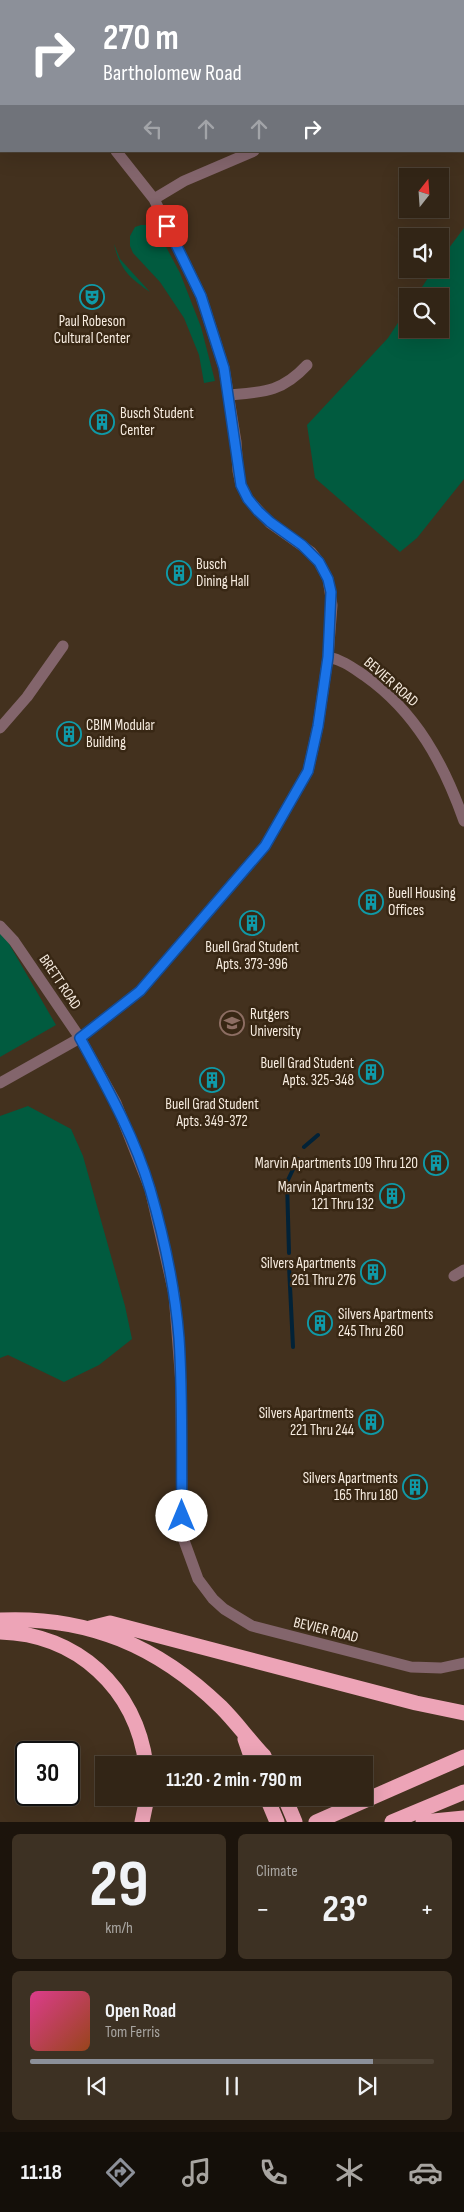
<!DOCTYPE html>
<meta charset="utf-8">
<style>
:root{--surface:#322516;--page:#3d3123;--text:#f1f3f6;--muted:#a8a5a1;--line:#4d4235;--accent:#8c9099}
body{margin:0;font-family:"Sofia Sans Condensed",sans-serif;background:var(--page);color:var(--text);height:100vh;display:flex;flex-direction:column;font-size:19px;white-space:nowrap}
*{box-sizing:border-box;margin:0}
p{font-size:16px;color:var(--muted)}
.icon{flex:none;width:28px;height:28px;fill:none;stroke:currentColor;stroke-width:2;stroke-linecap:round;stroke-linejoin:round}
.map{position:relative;height:1822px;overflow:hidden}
.panel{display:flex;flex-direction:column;gap:12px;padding:12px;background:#1c140c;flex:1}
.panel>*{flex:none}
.hud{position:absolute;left:0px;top:0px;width:465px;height:152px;box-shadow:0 5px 20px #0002,0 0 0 1px var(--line);background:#8c9099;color:#fff;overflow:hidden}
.needle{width:32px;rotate:17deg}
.buttons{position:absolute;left:399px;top:168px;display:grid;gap:10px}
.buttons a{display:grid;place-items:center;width:50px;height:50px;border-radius:0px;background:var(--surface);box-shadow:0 5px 20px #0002,0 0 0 1px var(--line);font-size:25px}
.speed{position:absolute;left:15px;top:1741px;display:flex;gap:10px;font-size:25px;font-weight:700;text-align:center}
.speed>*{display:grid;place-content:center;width:65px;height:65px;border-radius:50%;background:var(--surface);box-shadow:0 5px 20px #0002,0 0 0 1px var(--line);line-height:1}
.speed .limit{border:2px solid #111;border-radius:8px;background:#fff;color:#111}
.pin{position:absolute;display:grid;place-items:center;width:42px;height:42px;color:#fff;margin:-21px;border-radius:10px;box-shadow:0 2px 8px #0006}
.me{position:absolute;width:55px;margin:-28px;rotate:0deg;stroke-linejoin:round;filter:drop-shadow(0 0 4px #0008)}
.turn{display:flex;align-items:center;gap:18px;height:105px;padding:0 20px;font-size:22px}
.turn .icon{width:65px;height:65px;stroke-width:2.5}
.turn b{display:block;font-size:35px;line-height:42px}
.lanes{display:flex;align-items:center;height:48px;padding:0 20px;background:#0003;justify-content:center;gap:25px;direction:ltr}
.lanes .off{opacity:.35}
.big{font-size:38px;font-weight:700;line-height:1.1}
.panel .widget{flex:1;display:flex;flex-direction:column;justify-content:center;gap:8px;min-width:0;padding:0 18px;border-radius:8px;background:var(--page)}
.panel .dial{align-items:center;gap:0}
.dial b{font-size:65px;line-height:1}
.song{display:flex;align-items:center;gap:15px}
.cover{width:60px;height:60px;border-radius:8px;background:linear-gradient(135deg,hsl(330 70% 55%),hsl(20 70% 35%))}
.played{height:5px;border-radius:2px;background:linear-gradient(90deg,var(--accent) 85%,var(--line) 85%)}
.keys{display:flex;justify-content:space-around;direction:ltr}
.heat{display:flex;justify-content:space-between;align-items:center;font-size:28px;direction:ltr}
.panel .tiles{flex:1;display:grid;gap:12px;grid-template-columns:1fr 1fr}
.widget:last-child{grid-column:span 2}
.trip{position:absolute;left:95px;top:1756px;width:278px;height:50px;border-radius:0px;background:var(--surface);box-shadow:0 5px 20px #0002,0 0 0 1px var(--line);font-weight:700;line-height:50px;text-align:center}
.menu{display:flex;height:80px;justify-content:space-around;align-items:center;background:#140f09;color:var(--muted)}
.menu .icon{width:35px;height:35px}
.menu .selected{color:var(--accent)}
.menu b{font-size:22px;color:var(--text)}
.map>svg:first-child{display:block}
.green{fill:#015b3f}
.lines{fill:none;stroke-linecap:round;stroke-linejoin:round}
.stream{stroke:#022237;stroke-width:4}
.minor{stroke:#83656c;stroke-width:11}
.motorway{stroke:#eda4b7;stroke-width:15}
.route-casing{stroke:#114b97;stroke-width:12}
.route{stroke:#1a73e8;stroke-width:9}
.labels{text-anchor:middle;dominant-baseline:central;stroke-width:5;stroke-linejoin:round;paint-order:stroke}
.poi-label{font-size:15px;fill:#f7ece0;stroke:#382714;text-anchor:start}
.street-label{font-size:15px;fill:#f7ece0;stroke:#382714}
</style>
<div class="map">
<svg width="464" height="1822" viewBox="0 0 464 1822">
<rect width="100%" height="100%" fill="#43311e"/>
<path class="green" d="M141,225H148L157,230L180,273L201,327L215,381L204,383L199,355L184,318L160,282L133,253L130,246V236L135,227Z
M464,228V479L417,538L400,552L315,478L307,425L388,338L407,309L408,329H440V296H416L434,269H440V260Z
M114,244L120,259L150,292C130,278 120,270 114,244Z
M0,933L8,942L56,1025L0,1057Z
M28,1106L71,1129L83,1156L125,1306L132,1339L99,1365L64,1382L8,1355L0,1358V1116Z"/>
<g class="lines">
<path class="stream" d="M304,1147L318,1135
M289,1253L287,1182L298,1159
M289,1266L293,1347"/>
<path class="minor" d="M345,0L347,1
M0,35L1,36
M464,98V99
M154,199L184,181L254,151
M229,395C264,392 282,392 307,365
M328,657C343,660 353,668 365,676C416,712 444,764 464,821
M0,728L27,697L63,646
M0,926L14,941L80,1038L116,1103L150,1189L174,1294L181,1384L182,1535L198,1579L213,1599L224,1609L252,1626L411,1667L441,1668L464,1663
M0,1083L80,1038L140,991L265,846L308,771L318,726L328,657L332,605L328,579L319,562L311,552L270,523L248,499L241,485L238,471L236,442L224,368L201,296L154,199L116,151
M454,1276L464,1270"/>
<path class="motorway" d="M0,1620C88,1616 158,1646 221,1707C236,1722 249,1740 264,1756L268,1765
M90,1628L110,1623L416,1703L464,1713
M0,1632C77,1634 136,1688 146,1765
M245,1739L254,1765
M267,1798L277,1822
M285,1798L295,1822
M142,1822L147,1798
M316,1822L464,1757
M392,1822L464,1792
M423,1822L464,1818"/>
</g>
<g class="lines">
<defs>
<path id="route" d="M167,226L201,296L224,368L241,485L248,499L258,511L270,522L302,545L319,562L328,579L331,592L328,657L318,726L308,771L265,846L140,991L80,1038C106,1086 134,1135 150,1189C164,1237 175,1288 179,1338C183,1397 181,1457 182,1516"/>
</defs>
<use href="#route" class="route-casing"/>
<use href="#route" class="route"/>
</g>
<defs>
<symbol id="theatre-ring" viewBox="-11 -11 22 22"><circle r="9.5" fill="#382714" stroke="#0f9aa8" stroke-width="1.5"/><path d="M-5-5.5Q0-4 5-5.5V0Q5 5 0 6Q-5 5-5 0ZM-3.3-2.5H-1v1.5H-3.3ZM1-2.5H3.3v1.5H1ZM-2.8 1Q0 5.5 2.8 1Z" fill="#0f9aa8"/></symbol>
<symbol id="building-ring" viewBox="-11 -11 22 22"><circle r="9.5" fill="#382714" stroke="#0f9aa8" stroke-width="1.5"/><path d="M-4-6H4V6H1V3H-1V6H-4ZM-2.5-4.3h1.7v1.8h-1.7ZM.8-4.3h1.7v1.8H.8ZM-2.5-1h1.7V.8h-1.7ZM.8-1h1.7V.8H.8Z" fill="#0f9aa8"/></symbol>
<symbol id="university-ring" viewBox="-11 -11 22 22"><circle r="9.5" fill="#382714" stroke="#8d6e63" stroke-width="1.5"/><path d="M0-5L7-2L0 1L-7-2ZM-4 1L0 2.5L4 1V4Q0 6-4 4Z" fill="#8d6e63"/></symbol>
</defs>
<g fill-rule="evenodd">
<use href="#theatre-ring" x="78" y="283" width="28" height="28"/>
<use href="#building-ring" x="88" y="408" width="28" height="28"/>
<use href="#building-ring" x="165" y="559" width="28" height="28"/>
<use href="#building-ring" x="55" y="720" width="28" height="28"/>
<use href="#building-ring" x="357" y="888" width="28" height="28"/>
<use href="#building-ring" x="238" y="909" width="28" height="28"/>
<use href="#university-ring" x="218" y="1009" width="28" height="28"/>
<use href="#building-ring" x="357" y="1058" width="28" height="28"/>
<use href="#building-ring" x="198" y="1066" width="28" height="28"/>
<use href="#building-ring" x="422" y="1149" width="28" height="28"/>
<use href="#building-ring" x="378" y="1182" width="28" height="28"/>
<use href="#building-ring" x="359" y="1258" width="28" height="28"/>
<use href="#building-ring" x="306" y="1309" width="28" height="28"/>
<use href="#building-ring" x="357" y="1408" width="28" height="28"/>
<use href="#building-ring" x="401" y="1473" width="28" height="28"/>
</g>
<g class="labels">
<g class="poi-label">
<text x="92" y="321" text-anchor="middle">Paul Robeson<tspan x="92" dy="17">Cultural Center</tspan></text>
<text x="120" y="413">Busch Student<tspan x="120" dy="17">Center</tspan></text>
<text x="196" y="564">Busch<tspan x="196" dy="17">Dining Hall</tspan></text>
<text x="86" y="725">CBIM Modular<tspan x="86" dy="17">Building</tspan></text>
<text x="388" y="893">Buell Housing<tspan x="388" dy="17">Offices</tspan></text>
<text x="252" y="947" text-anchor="middle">Buell Grad Student<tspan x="252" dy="17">Apts. 373-396</tspan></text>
<text x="250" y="1014">Rutgers<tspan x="250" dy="17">University</tspan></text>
<text x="354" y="1063" text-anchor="end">Buell Grad Student<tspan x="354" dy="17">Apts. 325-348</tspan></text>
<text x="212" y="1104" text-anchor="middle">Buell Grad Student<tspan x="212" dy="17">Apts. 349-372</tspan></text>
<text x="418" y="1163" text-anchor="end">Marvin Apartments 109 Thru 120</text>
<text x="374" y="1187" text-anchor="end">Marvin Apartments<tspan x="374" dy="17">121 Thru 132</tspan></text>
<text x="356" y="1263" text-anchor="end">Silvers Apartments<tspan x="356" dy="17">261 Thru 276</tspan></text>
<text x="338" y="1314">Silvers Apartments<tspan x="338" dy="17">245 Thru 260</tspan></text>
<text x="354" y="1413" text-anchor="end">Silvers Apartments<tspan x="354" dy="17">221 Thru 244</tspan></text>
<text x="398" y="1478" text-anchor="end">Silvers Apartments<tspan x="398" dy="17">165 Thru 180</tspan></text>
</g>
<g class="street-label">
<text transform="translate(391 682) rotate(41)">BEVIER ROAD</text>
<text transform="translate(60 982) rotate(56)">BRETT ROAD</text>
<text transform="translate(326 1630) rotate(14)">BEVIER ROAD</text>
</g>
</g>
</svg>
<div class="buttons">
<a><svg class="needle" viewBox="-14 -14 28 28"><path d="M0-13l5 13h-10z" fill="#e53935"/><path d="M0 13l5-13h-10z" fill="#a8a5a1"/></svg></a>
<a><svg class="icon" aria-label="sound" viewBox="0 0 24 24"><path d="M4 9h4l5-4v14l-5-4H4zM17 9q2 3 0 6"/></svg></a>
<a><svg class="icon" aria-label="search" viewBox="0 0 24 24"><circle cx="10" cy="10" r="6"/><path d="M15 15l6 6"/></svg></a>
</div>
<div class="speed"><div class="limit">30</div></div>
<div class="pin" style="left:167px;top:226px;background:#d93025"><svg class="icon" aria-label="arrive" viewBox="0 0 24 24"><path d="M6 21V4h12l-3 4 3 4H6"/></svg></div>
<svg class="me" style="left:182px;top:1516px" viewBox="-20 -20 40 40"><circle r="19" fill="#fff"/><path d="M0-13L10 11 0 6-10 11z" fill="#1a73e8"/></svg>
<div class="trip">11:20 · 2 min · 790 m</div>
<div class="hud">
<div class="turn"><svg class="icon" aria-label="right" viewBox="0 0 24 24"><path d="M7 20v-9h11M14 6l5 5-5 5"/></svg><div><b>270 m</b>Bartholomew Road</div></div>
<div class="lanes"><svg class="icon off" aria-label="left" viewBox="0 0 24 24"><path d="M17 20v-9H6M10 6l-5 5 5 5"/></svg><svg class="icon off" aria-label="ahead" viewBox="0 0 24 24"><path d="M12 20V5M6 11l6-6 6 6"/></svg><svg class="icon off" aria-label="ahead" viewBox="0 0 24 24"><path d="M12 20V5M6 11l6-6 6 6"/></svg><svg class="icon" aria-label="right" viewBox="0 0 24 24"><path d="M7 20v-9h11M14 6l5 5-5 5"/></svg></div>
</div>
</div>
<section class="panel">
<div class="tiles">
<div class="widget dial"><b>29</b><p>km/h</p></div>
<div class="widget"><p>Climate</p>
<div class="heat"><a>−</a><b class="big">23°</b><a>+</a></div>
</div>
<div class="widget">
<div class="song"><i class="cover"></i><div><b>Open Road</b><p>Tom Ferris</p></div></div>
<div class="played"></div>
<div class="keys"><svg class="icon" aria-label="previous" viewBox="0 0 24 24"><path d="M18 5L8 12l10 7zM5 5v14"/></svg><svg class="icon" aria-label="pause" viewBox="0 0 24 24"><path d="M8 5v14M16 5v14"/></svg><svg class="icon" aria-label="next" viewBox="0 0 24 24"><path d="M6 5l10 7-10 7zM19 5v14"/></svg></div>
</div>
</div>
</section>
<nav class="menu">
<b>11:18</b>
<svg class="icon selected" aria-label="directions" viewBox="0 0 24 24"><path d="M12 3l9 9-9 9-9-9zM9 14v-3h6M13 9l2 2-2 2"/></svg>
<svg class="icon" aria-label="music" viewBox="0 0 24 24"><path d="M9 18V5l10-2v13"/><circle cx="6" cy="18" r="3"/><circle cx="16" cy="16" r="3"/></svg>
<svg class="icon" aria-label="phone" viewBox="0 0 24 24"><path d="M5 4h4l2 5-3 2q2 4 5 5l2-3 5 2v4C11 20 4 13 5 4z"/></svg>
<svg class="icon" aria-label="climate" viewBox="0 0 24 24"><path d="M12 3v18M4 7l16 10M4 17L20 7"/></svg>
<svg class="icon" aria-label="car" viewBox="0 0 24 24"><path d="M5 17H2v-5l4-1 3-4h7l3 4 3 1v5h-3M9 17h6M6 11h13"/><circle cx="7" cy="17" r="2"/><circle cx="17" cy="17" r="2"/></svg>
</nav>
